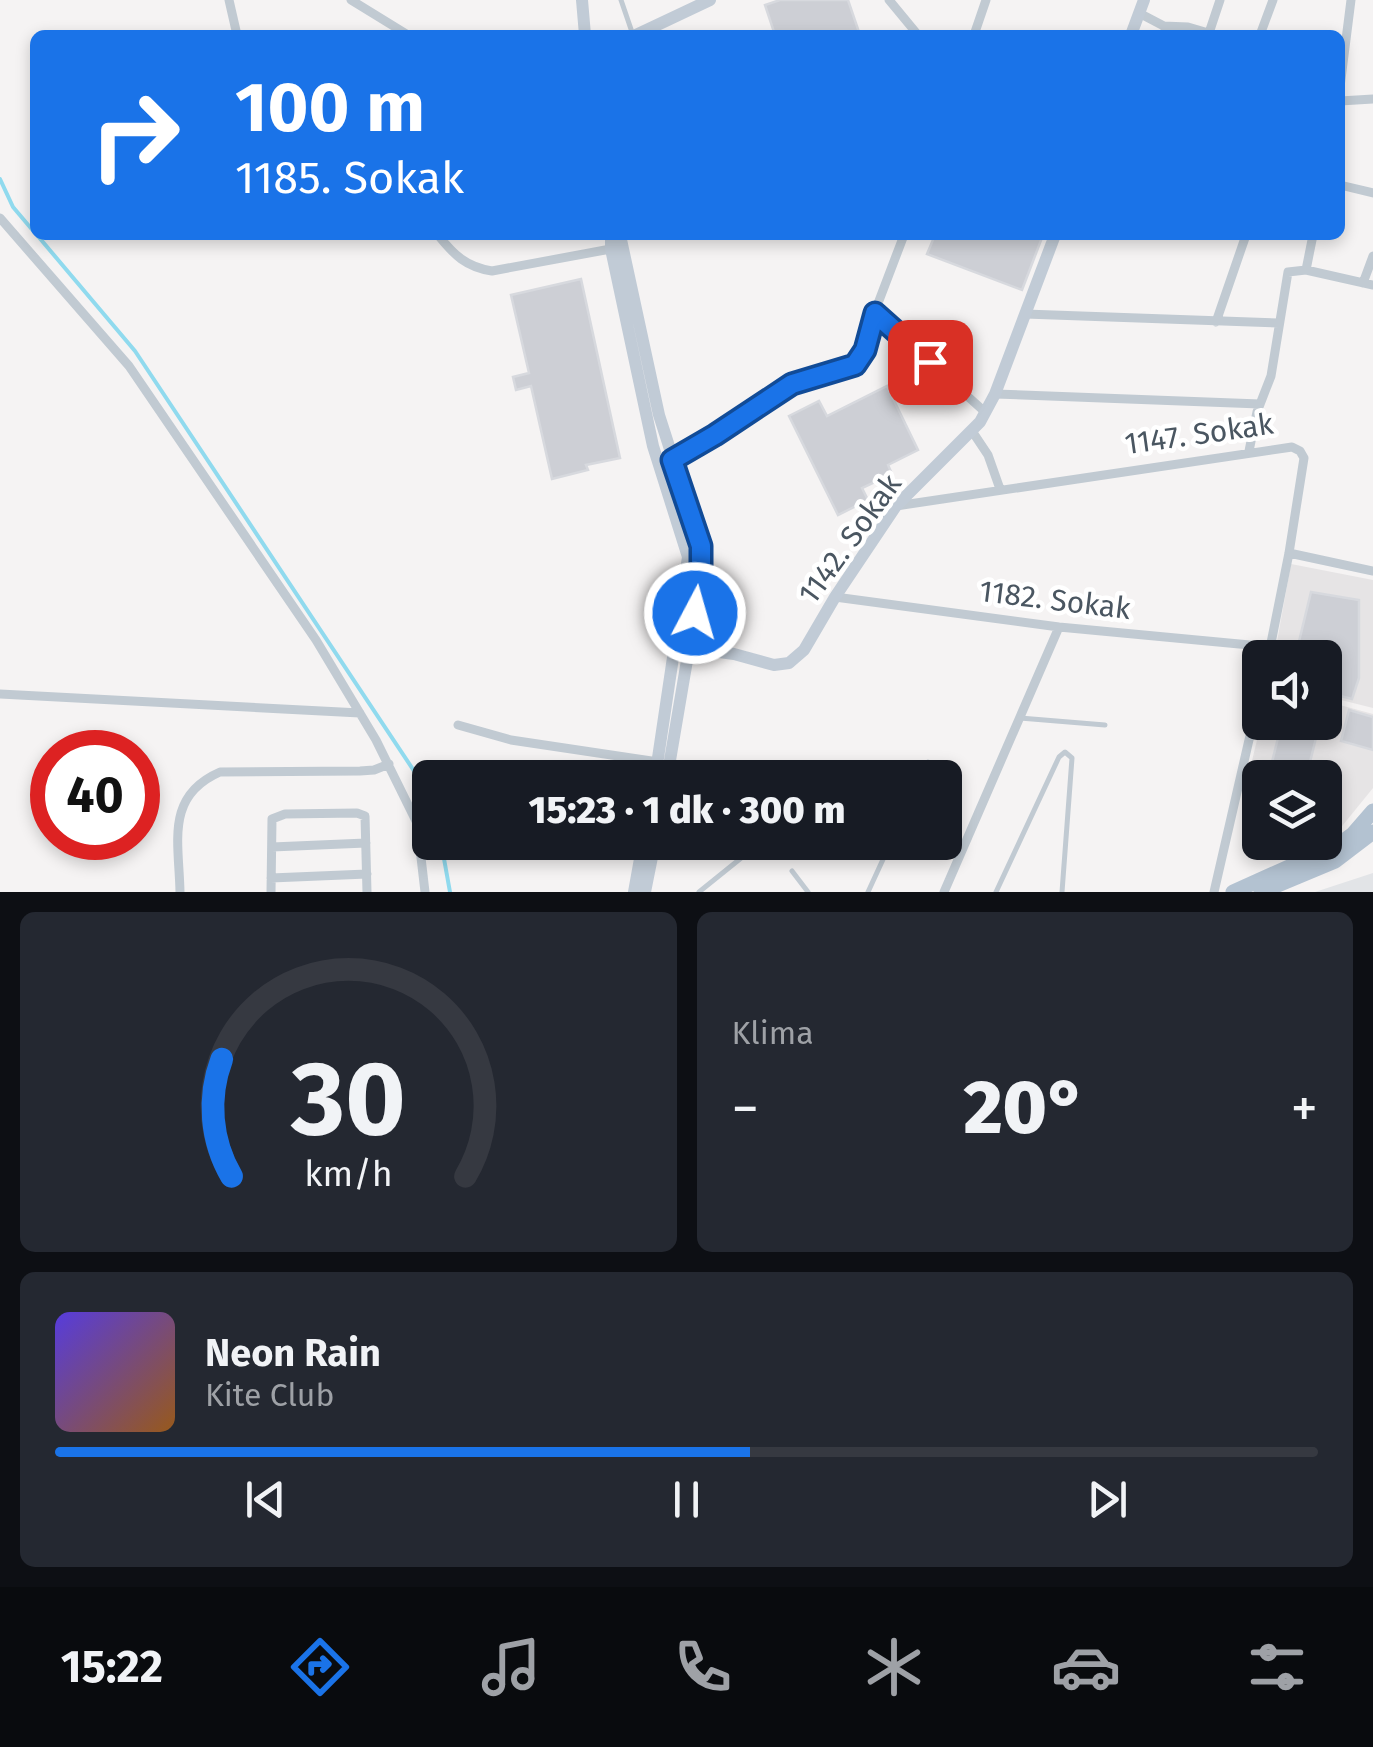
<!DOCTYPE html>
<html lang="tr">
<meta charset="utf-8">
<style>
:root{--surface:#171b24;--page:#242831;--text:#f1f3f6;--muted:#9ea1a6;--line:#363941;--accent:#1a73e8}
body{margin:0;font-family:"Fira Sans",sans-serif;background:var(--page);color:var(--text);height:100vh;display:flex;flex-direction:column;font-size:38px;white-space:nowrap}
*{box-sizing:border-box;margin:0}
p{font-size:32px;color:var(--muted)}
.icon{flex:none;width:55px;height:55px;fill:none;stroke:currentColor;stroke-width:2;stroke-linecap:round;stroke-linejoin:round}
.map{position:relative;height:892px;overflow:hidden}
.panel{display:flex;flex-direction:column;gap:20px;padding:20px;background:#0d0f14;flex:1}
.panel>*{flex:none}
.top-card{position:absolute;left:30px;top:30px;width:1315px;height:210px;border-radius:15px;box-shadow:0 5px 15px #0003;background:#1a73e8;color:#fff;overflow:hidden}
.tools{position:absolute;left:1242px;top:640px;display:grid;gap:20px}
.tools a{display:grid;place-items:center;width:100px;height:100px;border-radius:15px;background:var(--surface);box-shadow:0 5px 15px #0003;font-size:50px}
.speed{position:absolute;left:30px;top:730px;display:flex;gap:20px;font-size:50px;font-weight:700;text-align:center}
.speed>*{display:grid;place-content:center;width:130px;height:130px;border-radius:50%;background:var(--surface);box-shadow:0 5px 15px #0003;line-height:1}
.speed .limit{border:15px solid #d22;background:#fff;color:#111}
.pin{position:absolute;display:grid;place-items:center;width:85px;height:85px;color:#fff;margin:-42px;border-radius:20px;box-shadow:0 5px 15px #0006}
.me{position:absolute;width:110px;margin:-55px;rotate:6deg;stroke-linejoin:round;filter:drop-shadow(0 0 8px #0008)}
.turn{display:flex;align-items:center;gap:35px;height:210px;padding:0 40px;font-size:45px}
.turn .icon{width:130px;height:130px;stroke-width:2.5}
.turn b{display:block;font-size:70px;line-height:85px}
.big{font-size:75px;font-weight:800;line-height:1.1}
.panel .card{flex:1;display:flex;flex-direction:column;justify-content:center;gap:15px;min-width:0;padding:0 35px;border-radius:15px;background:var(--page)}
.panel .dial{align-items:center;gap:0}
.dial svg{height:260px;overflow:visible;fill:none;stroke:var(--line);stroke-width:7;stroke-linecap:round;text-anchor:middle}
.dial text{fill:var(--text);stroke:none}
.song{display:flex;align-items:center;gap:30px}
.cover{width:120px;height:120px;border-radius:15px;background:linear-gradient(135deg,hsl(250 70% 55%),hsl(30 70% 35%))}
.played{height:10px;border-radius:5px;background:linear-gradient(90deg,var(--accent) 55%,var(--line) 55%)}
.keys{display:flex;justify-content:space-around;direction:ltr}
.heat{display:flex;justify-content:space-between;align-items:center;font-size:55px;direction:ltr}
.panel .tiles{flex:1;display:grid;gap:20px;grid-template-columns:1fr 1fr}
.card:last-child{grid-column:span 2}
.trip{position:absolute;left:412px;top:760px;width:550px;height:100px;border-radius:15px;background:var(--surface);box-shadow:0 5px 15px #0003;font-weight:800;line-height:100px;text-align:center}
.tab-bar{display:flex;height:160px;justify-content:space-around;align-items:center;background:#090b0e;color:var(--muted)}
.tab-bar .icon{width:70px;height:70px}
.tab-bar .on{color:var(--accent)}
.tab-bar b{font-size:45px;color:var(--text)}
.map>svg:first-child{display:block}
.education{fill:#e6e4e5}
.airport{fill:#e2e4e7}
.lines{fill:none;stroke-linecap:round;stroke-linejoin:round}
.stream{stroke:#90daee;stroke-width:4}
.building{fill:#cdcfd5;stroke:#d7d9de;stroke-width:2.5}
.lane{stroke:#c1cad2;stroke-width:5}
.street{stroke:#c1cad2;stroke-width:9}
.secondary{stroke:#c1cbd6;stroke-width:12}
.primary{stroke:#b3c2d1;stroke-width:15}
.route-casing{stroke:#114b97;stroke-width:25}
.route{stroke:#1a73e8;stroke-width:18}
.labels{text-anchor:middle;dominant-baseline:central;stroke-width:9;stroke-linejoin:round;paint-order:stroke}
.street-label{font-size:30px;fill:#4a5661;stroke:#fff}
</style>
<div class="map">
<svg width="1373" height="892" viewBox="0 0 1373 892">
<rect width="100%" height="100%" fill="#f5f3f3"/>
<path class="education" d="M1291,564L1373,580V708L1325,696V658H1274Z
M1325,701L1373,714V788L1334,836L1325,833V778H1260V810L1242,803L1261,723L1325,722Z"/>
<path class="airport" d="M1373,873V892H1315Z"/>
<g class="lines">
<path class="stream" d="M0,179L13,207L35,233
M37,235L135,351L430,795
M441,842L450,892"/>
</g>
<path class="building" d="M780,0H848L860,35H775L765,5Z
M935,235H1043L1022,290L927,254Z
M581,279L620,458L586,465L588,470L552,479L531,386L516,390L513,377L529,373L511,295Z
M887,386L918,450L888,465L892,474L862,488L868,500L838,515L789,416L819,401L827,416Z
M1311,592L1359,600V678L1352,699L1325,692V658H1295Z
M1349,710L1373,717V750L1341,741Z
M1282,722H1320L1306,778H1268Z"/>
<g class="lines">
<path class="lane" d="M621,0L633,35
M1020,718L1105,725
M921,778L928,762
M792,871L808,892
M699,892L761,842
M868,892L891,842
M996,892L1059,757L1065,752L1072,758L1062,892"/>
<path class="street" d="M229,0L237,35
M351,0L408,35
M889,0L918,35
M1139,13L1181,35
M1163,26L1188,27L1215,35
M1209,33L1220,0
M974,35L986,0
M1260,35L1273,0
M1340,87L1351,0
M1340,101L1373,99
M1340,185L1373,193
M0,218L129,366L316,640L376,740L417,823L425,892
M438,235C454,255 466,267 492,271L616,248
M1306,270L1313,235
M1363,283L1373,256
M875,313L985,412
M1025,314L1279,323
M1216,322L1246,235
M995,394L1260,404
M972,431L988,455L1000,489
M1249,451L1257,412L1271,376L1288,272L1306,270L1373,285
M671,460L715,435L791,384L855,365L865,350L877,306L904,235
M896,506L1292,447L1300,451L1304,458L1289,553L1268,658
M1289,553L1373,571
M835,597L1059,627L1271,647
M0,694L360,713
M458,725L511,740L658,762
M272,847L366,843
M271,878L367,874
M180,892C179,842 165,796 220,772L360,771L374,770L389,764
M271,892L272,819L285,814L357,813L365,816L367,892
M944,892L1059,627
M1214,892L1260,692"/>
<path class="secondary" d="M582,0L585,35
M636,35L710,0
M1131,35L1144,0
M611,235V249L653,446L688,557L655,778
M620,235L659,415L701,546V578L667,778
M675,646L734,654L774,665L789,663L804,650L835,597L896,506L980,422L995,394L1055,235
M634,892L643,842
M645,892L655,842"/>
<path class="primary" d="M1233,892L1338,845L1353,834L1373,811
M1261,892L1335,861L1373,832"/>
</g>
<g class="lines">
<defs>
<path id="route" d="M695,613L701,578V546L672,460L715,435L792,384L855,365L865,350L875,313L930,362"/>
</defs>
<use href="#route" class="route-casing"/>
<use href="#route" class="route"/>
</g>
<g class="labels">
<g class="street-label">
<text transform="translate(1199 434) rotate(-8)">1147. Sokak</text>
<text transform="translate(850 539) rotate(-54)">1142. Sokak</text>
<text transform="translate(1055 600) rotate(7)">1182. Sokak</text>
</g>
</g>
</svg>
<div class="tools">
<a><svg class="icon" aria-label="sound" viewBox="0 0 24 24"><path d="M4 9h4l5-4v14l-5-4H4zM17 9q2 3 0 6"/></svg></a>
<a><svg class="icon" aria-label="layers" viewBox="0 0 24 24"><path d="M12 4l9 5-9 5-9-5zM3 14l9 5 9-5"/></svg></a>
</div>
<div class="speed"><div class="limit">40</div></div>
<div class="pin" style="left:930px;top:362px;background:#d93025"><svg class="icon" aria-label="arrive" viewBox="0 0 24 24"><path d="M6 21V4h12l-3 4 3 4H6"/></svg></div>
<svg class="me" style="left:695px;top:613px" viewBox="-20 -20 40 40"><circle r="17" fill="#1a73e8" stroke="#fff" stroke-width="3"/><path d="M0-11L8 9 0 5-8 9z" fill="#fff"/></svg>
<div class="trip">15:23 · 1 dk · 300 m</div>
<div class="top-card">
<div class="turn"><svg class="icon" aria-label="right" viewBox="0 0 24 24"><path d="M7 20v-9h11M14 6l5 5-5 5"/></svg><div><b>100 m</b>1185. Sokak</div></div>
</div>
</div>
<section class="panel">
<div class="tiles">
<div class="card dial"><svg viewBox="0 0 100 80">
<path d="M14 69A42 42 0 1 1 86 69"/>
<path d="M14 69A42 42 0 0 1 11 33" stroke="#1a73e8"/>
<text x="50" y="56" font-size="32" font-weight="700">30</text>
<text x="50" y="72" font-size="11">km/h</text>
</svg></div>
<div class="card"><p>Klima</p>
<div class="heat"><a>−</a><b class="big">20°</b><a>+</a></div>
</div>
<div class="card">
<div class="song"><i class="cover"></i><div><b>Neon Rain</b><p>Kite Club</p></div></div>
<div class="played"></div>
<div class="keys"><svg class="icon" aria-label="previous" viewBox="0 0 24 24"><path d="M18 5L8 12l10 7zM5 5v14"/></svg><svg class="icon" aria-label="pause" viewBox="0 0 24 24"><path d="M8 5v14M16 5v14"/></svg><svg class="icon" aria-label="next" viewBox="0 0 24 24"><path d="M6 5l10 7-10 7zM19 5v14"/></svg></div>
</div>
</div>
</section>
<nav class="tab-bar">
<b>15:22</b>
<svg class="icon on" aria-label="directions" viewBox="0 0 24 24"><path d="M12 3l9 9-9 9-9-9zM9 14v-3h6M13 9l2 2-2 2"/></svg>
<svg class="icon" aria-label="music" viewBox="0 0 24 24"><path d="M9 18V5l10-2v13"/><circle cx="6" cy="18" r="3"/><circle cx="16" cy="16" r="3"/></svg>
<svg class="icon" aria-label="phone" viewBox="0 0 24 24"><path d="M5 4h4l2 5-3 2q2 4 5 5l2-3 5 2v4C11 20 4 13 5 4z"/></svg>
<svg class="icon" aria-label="climate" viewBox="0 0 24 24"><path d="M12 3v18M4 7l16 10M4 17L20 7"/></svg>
<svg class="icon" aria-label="car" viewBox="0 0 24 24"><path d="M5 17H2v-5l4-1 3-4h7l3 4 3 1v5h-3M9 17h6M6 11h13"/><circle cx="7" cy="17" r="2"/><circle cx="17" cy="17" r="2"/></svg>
<svg class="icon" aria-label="filters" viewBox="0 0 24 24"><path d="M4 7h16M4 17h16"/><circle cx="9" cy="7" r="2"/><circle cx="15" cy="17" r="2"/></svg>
</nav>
